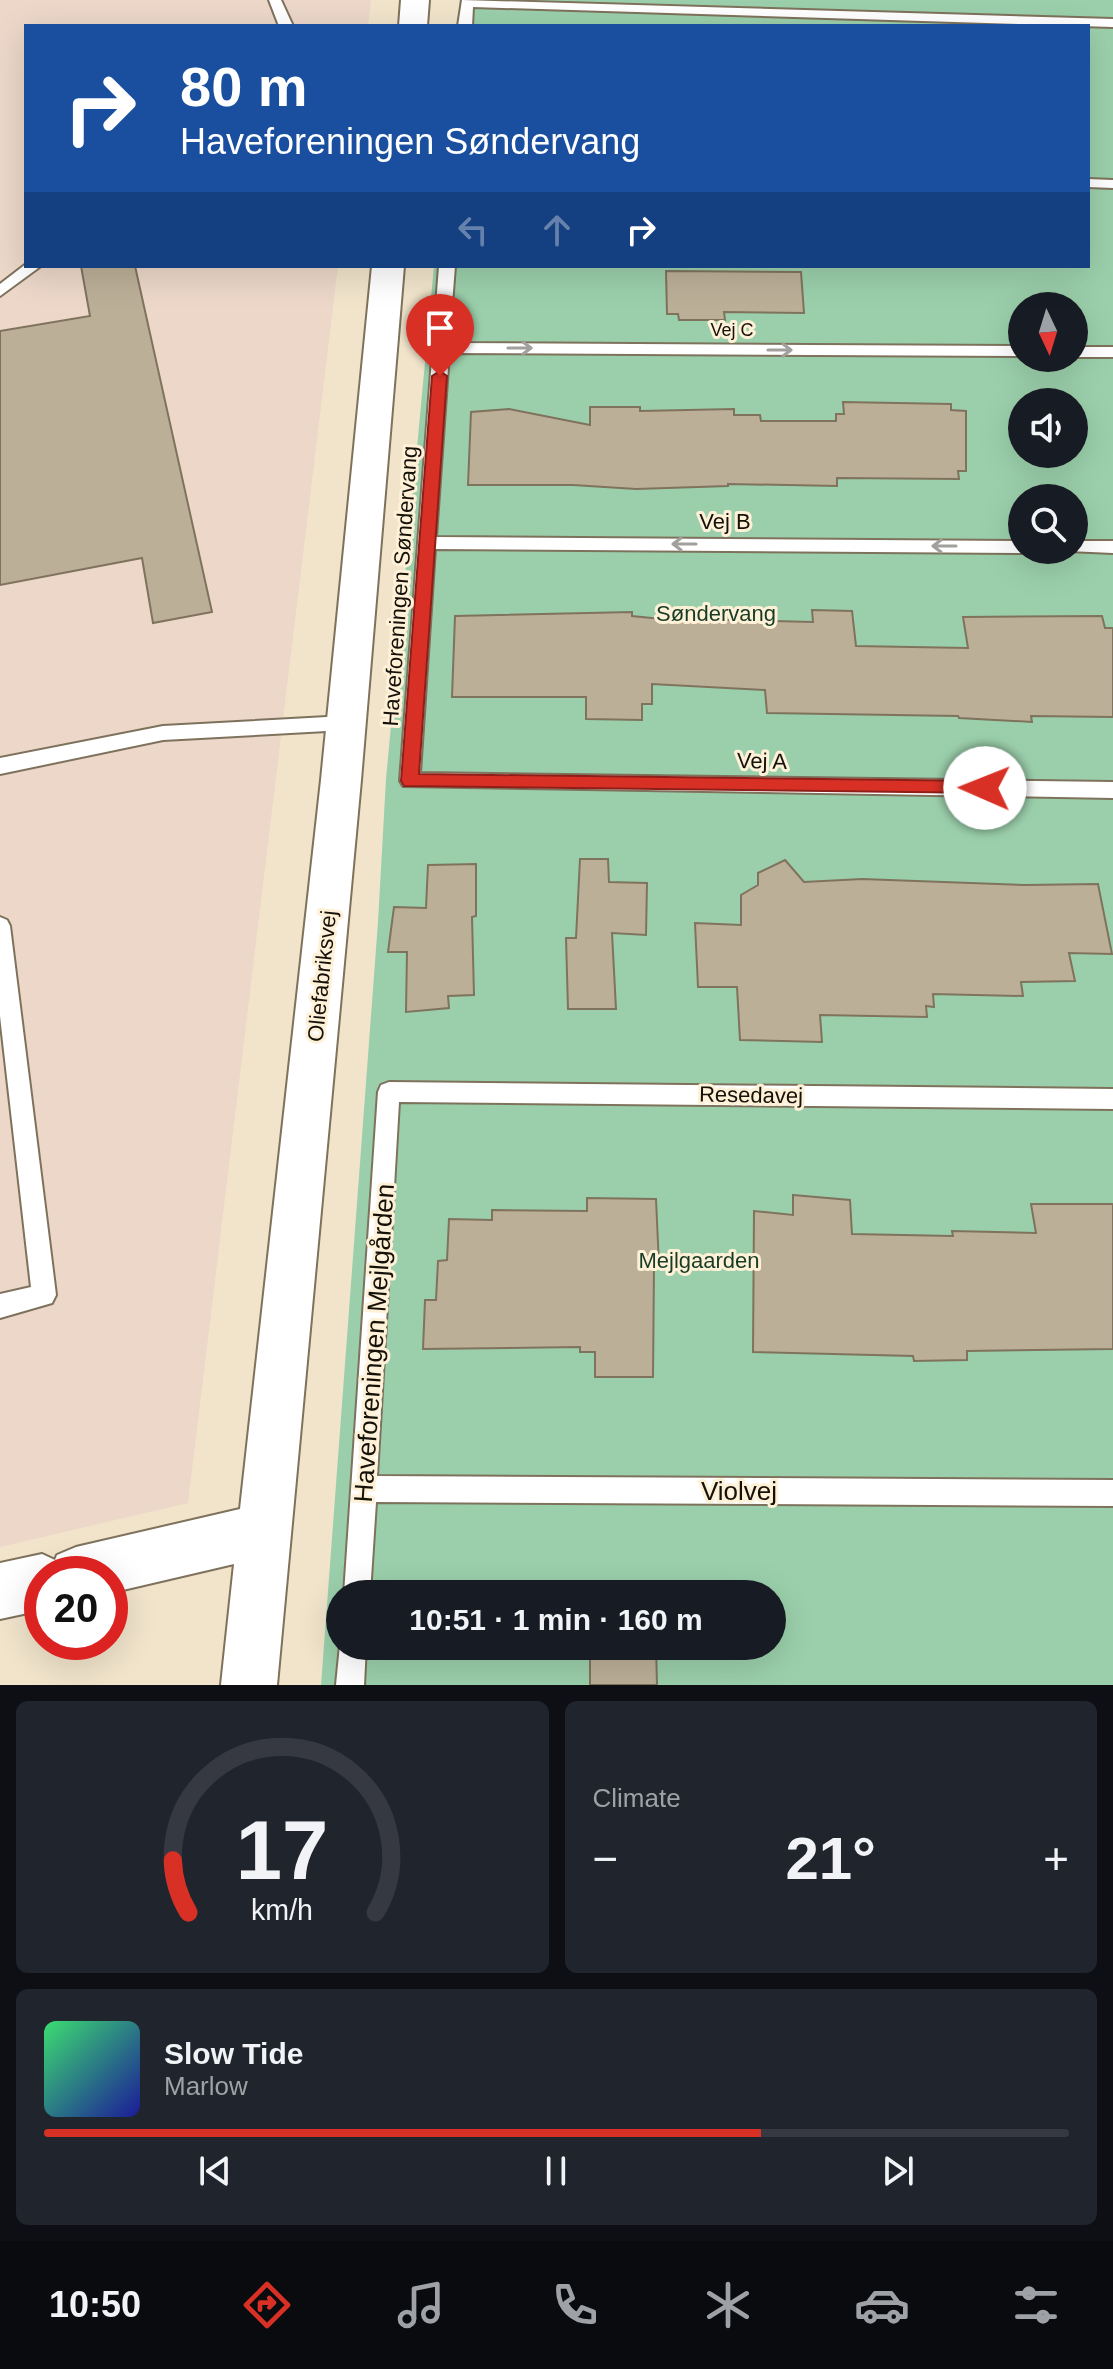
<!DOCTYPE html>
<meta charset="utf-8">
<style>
:root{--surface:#171b24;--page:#20242c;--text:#f1f3f6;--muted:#9ea1a6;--line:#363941;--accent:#d93025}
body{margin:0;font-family:Helvetica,sans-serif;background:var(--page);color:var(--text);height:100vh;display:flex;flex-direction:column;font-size:30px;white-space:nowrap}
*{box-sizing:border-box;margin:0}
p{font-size:26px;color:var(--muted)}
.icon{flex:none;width:44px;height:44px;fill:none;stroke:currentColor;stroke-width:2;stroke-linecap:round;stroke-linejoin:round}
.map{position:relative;height:1685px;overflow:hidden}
.sheet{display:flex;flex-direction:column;gap:16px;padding:16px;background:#0d0f14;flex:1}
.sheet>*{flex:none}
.top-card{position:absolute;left:24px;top:24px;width:1066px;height:244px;border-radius:0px;box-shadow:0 8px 32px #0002;background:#1a4fa0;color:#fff;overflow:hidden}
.needle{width:52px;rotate:176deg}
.tools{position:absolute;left:1008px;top:292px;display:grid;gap:16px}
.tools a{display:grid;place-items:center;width:80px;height:80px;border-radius:50%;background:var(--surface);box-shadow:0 8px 32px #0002;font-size:40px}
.speed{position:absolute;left:24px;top:1556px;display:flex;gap:16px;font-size:40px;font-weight:700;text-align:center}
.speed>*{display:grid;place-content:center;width:104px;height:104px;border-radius:50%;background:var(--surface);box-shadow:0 8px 32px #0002;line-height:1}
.speed .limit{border:12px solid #d22;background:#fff;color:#111}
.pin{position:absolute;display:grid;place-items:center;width:68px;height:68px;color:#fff;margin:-82px -34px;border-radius:50% 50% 50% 0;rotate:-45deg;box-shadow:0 0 8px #0007}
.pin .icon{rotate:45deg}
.me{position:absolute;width:88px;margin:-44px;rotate:271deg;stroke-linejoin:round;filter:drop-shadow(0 0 6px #0008)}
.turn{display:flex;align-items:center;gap:28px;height:168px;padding:0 24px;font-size:36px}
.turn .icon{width:104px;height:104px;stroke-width:2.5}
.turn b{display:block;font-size:56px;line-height:68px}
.lanes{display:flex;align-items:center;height:76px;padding:0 24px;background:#0003;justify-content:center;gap:40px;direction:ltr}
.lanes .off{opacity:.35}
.big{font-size:60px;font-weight:700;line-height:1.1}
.sheet .tile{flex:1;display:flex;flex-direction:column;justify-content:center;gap:12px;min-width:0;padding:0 28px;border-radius:12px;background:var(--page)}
.sheet .dial{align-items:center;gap:0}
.dial svg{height:208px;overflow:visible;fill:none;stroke:var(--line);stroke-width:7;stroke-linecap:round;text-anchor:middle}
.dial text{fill:var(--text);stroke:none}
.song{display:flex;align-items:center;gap:24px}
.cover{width:96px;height:96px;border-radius:12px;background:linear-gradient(135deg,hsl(140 70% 55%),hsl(240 70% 35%))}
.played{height:8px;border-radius:4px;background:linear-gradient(90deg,var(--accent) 70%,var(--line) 70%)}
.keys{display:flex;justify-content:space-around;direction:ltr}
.heat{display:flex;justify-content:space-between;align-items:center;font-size:44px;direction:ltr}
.sheet .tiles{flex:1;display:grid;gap:16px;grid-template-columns:1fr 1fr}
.tile:last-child{grid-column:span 2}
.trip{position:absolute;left:326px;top:1580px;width:460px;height:80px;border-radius:40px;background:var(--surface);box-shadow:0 8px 32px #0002;font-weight:700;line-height:80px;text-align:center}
.dock{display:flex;height:128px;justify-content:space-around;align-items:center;background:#090b0e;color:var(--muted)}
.dock .icon{width:56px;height:56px}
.dock .current{color:var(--accent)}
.dock b{font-size:36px;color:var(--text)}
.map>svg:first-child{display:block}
.industrial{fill:#ecd7c9}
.green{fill:#9bcfab;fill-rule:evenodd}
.building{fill:#bcaf98;stroke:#7f735d;stroke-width:2}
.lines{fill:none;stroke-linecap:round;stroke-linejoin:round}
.service-casing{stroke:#7e725c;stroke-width:4}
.minor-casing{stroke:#7e725c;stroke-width:4}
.service{fill:#fff;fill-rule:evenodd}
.minor{fill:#fff;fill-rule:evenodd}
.oneway{stroke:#a1a09c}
.route{fill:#d93025;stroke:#8d1f18;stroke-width:2}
.labels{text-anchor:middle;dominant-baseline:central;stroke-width:6;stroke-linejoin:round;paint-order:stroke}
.far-street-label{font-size:18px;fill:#151108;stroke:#fef1d8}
.street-label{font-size:22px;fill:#151108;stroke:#fef1d8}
.park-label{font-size:22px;fill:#163c25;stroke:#fef1d8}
.near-street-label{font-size:26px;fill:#151108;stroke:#fef1d8}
</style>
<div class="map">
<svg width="1113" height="1685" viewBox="0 0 1113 1685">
<rect width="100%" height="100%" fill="#f1e4cb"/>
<path class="industrial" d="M0,0H371L368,26H26V266H338L188,1503L0,1547Z"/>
<path class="green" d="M460,0H1113V1685H321L378,922L386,779L434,266H1088V26H457ZM1022,306H1074V358H1022ZM1022,402H1074V454H1022ZM1022,498H1074V550H1022ZM340,1594H772V1646H340Z"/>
<path class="building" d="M81,266H135L212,612L153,623L142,558L0,585V331L90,316Z
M666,271L801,272L804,313L724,312L725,320H679L678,314H667Z
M843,402L951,404V410L966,411V471H958L959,479L837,478V486L728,484V486L636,489L573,485H468L471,412L509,409L590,425V407H640V411L734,409V415H760L761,421H836V414H844Z
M812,610L852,611L856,646L968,648L963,617L1102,616L1105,628H1113V717L1031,716L1032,722L959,718L958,716L767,713L765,690L652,684V704H642V720L586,719V697H452L455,616L632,612V616L652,618L813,622Z
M580,859H608L609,882L647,883L646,935L612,933L616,1009H568L566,938H576Z
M785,860L804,882L862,879L1025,885L1098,884L1112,954L1069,953L1075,981L1021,982L1023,996L933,994L934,1007L926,1006L927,1017L820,1015L822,1042L740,1040L737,987H698L695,923L741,925V895L758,885V873Z
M476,864V916L472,917L474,995L448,996L449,1008L406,1012L407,952H388L394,907L426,908L428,865Z
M793,1195L850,1200L852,1234L953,1236L952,1231L1036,1233L1031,1204H1113V1349L967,1351V1360L914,1361L913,1356L753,1352L754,1211L793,1215Z
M587,1198L656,1199L659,1265H654L653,1377H595V1352H580V1347L423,1349L425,1300H436L438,1261L447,1260L449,1219L492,1220V1210L587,1211Z
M590,1646H656L657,1685H590Z"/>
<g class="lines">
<defs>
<path id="service" d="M269,0H281L293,26H279Z
M462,0L1113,19V27L473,7L472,26H458Z
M1088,179L1113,180V188L1088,187Z
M26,264L41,266L0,296V284Z
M439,266H455L449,343L1022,346V356L449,353L436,537L1022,541V550H1029L1022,553L435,549L420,773L1113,782V798L403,786L400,781Z
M1074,347H1113V357H1074Z
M1074,541H1113V553L1068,551L1074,550Z
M345,716L354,723L345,730L163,740L0,774V758L163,726Z
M0,917L7,920L10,926L56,1295L52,1303L0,1318V1294L31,1287L0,1016Z
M389,1082L1113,1089V1109L399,1102L377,1476L1113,1480V1506L376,1502L370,1594H344L378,1092L381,1085Z
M340,1645L366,1646L364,1685H336Z"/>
<path id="minor" d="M401,0H429L427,26H399Z
M372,266H404L361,780L277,1685H221L234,1564L110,1593V1574H42V1610L0,1619V1563L42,1554L55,1560L57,1555L76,1547L240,1509L321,780Z"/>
</defs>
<use href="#service" class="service-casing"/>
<use href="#minor" class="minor-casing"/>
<use href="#service" class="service"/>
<use href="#minor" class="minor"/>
</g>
<defs><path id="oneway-shaft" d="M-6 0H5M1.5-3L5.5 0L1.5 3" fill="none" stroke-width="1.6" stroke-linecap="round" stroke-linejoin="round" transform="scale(2)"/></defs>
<g class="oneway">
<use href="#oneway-shaft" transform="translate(520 348)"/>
<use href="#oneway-shaft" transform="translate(780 350)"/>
<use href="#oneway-shaft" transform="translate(684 544) rotate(-180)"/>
<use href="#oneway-shaft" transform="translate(944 546) rotate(-180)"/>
</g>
<path class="route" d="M440,371L447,376L419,774L985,781L991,783L994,788L991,793L404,786L401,781L432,376Z"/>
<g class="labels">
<g class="far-street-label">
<text x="732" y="330">Vej C</text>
</g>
<g class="street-label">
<text x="725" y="521">Vej B</text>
<text transform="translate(400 586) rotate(-86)">Haveforeningen Søndervang</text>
<text transform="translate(762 761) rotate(1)">Vej A</text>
<text transform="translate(322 976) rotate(-84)">Oliefabriksvej</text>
<text transform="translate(751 1095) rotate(1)">Resedavej</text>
</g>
<g class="park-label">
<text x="716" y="613">Søndervang</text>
<text x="699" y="1260">Mejlgaarden</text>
</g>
<g class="near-street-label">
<text transform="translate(374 1343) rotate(-86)">Haveforeningen Mejlgården</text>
<text x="739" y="1491">Violvej</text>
</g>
</g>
</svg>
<div class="tools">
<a><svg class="needle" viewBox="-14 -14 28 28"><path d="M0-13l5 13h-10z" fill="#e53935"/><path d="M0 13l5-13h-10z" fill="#9ea1a6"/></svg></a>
<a><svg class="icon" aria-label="sound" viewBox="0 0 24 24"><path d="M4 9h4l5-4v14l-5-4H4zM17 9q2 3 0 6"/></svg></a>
<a><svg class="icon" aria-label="search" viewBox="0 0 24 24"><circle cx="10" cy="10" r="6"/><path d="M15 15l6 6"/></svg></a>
</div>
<div class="speed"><div class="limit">20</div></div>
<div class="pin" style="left:440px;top:376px;background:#d93025"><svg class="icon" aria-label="arrive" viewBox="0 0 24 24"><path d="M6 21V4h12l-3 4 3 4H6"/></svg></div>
<svg class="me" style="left:985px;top:788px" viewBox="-20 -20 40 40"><circle r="19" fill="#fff"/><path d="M0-13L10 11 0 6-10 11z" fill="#d93025"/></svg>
<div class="trip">10:51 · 1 min · 160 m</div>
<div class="top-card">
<div class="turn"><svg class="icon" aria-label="right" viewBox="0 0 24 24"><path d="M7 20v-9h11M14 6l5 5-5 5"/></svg><div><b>80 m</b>Haveforeningen Søndervang</div></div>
<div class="lanes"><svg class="icon off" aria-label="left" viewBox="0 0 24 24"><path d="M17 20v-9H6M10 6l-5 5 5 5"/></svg><svg class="icon off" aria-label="ahead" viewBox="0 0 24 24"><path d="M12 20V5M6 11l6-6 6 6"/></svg><svg class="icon" aria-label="right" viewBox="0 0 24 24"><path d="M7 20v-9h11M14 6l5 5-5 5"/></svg></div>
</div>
</div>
<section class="sheet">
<div class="tiles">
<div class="tile dial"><svg viewBox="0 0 100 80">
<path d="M14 69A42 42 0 1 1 86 69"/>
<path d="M14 69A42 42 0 0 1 8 49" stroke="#d93025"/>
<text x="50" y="56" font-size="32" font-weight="700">17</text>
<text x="50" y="72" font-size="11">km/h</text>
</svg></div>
<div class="tile"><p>Climate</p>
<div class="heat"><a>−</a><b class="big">21°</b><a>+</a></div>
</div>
<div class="tile">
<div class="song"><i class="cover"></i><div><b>Slow Tide</b><p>Marlow</p></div></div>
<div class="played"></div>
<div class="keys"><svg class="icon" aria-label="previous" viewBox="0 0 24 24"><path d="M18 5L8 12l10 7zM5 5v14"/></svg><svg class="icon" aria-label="pause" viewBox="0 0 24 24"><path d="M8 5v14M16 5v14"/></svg><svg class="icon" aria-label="next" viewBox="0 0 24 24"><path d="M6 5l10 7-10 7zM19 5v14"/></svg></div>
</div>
</div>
</section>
<nav class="dock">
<b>10:50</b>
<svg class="icon current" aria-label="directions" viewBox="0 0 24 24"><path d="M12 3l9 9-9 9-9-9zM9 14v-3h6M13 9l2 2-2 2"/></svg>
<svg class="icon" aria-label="music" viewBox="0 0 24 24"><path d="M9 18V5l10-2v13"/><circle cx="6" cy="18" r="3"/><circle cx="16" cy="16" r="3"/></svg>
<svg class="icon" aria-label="phone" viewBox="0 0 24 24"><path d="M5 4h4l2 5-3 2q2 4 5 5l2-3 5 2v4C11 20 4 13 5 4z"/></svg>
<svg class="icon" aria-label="climate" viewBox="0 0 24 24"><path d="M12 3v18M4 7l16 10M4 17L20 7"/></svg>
<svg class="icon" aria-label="car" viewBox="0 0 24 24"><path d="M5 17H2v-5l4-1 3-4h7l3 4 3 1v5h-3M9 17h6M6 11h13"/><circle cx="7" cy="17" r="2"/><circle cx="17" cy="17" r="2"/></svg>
<svg class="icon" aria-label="filters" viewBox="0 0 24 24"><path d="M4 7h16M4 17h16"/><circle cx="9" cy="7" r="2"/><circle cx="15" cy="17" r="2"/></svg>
</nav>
